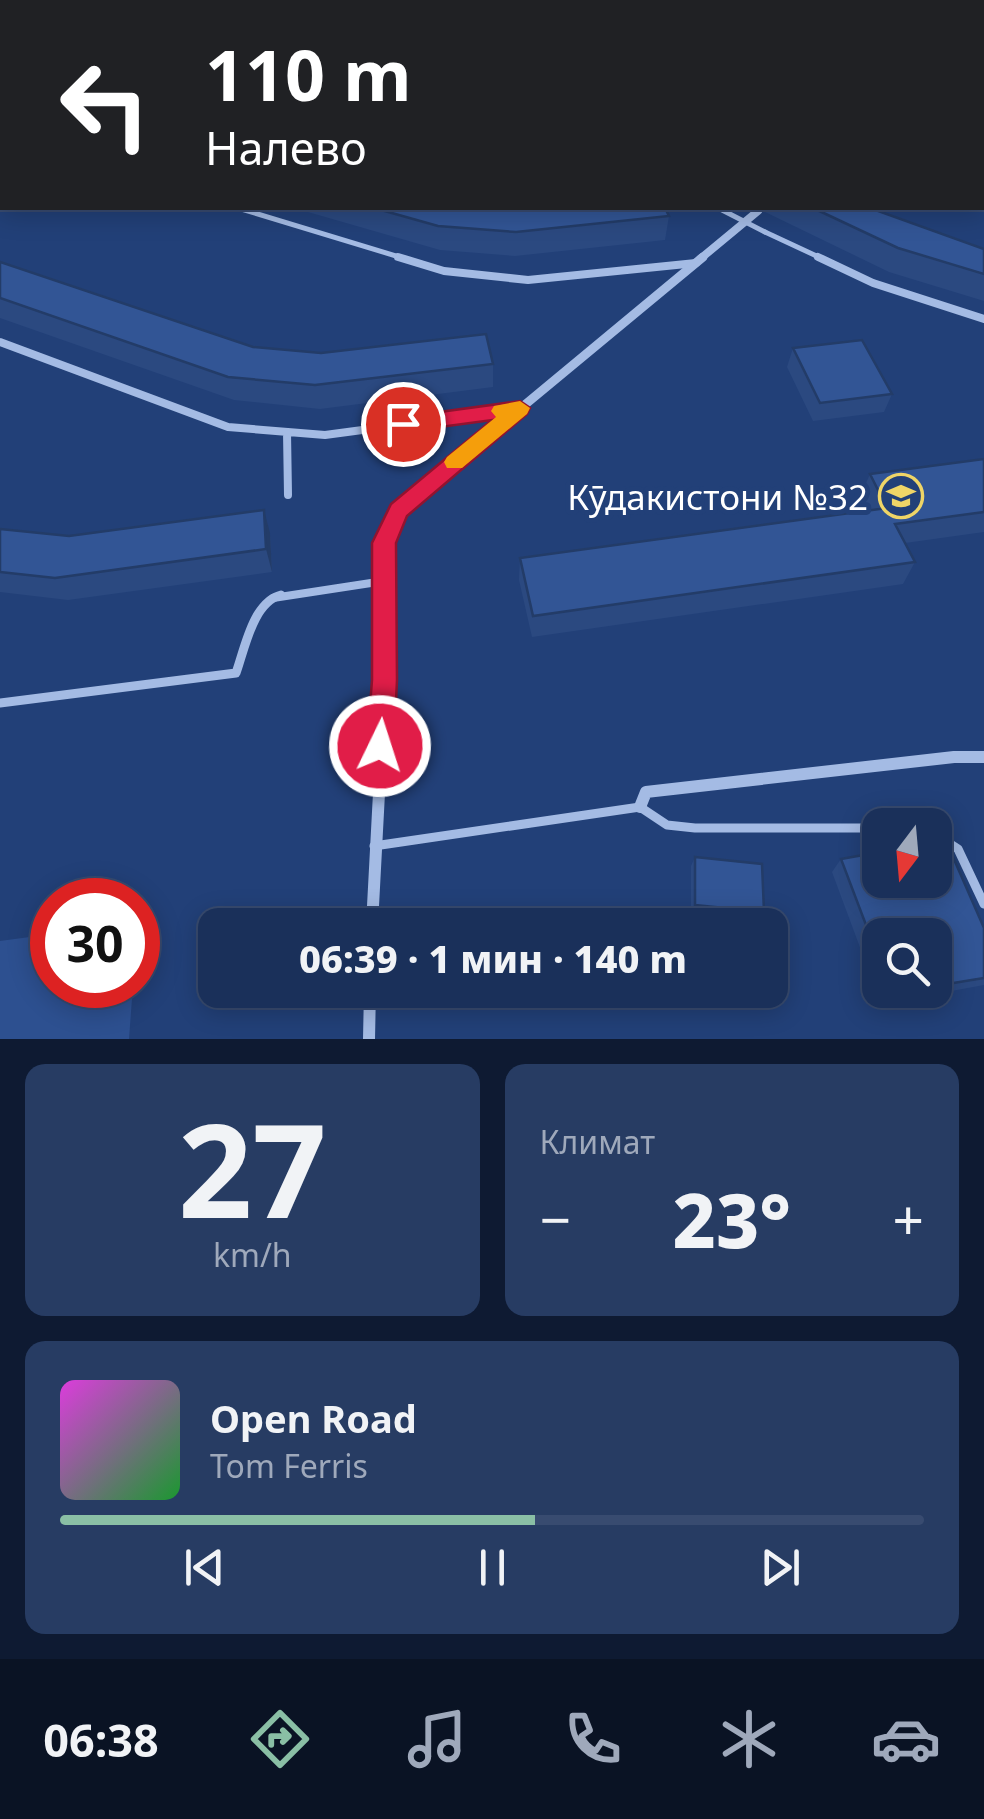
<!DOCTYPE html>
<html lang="ru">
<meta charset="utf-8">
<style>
:root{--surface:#1a305a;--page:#273c63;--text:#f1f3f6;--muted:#9fa9bb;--line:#384b70;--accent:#8abfa5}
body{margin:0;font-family:"Noto Sans",sans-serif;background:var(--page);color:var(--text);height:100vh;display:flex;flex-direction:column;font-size:38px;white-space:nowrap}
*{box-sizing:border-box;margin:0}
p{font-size:32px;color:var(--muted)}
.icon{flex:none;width:55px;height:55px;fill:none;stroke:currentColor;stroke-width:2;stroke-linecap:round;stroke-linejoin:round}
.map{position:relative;height:1039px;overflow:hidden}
.sheet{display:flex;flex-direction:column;gap:25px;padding:25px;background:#0e1a32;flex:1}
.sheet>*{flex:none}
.banner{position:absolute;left:0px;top:0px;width:985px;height:210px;box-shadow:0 5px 25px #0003,0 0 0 2px var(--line);background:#202124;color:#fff;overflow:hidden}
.needle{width:65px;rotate:196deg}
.fabs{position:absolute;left:862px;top:808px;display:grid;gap:20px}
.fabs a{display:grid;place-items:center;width:90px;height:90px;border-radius:20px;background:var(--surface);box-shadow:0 5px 25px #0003,0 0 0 2px var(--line);font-size:50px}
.speed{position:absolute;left:30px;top:878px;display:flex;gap:20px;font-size:50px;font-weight:700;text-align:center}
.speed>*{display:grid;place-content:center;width:130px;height:130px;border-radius:50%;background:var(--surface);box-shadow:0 5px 25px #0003,0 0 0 2px var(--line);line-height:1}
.speed .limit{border:15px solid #d22;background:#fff;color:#111}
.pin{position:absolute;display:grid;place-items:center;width:85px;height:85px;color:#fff;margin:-42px;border:5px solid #fff;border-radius:50%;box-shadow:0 2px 10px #0007}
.me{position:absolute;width:110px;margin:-55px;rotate:4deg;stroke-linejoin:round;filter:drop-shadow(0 0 8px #0008)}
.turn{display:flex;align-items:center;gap:35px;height:210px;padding:0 40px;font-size:45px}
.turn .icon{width:130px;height:130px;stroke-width:2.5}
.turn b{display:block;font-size:70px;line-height:85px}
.big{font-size:75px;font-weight:800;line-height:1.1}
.sheet .widget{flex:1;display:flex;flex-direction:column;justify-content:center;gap:15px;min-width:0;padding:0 35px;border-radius:20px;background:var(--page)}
.sheet .dial{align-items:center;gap:0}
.dial b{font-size:130px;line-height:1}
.song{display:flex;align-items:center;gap:30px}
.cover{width:120px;height:120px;border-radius:15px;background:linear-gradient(135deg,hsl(300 70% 55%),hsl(130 70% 35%))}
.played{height:10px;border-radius:5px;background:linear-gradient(90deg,var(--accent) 55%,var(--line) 55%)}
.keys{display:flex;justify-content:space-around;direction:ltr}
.heat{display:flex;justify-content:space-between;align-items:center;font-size:55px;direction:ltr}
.sheet .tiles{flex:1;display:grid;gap:25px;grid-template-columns:1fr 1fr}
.widget:last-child{grid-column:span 2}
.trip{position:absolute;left:198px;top:908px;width:590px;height:100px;border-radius:20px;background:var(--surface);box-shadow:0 5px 25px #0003,0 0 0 2px var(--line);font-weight:800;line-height:100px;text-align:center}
.tab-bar{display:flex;height:160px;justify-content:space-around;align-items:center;background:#0a1324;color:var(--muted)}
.tab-bar .icon{width:70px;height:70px}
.tab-bar .selected{color:var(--accent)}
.tab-bar b{font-size:45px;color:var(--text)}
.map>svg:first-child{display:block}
.green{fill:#2d5090}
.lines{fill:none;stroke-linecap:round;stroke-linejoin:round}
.service-far2{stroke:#a4bbe4;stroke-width:5}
.service-far1{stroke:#a4bbe4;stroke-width:8}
.service{stroke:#a4bbe4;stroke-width:9}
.minor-far2{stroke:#a4bbe4;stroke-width:8}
.minor-far1{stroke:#a4bbe4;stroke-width:9}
.minor{stroke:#a4bbe4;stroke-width:12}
.secondary{fill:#cddaf4;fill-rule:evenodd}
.service-bridge{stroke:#a4bbe4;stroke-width:5}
.wall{fill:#2b4980;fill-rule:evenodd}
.shaded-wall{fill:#233c68}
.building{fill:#325595;stroke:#233c68;stroke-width:2.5}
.route{fill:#e11d48;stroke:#92132f;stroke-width:2.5}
.slow{fill:#f59e0b}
.labels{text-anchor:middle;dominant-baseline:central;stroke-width:10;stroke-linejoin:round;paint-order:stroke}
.poi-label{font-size:35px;fill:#fff;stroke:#224078;text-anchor:end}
</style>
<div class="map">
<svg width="984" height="1039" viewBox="0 0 984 1039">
<rect width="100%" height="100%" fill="#224078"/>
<path class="green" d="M52,934V985H133L129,1039H0V941Z"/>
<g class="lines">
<path class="service-far2" d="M238,208L406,259
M765,232L823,259"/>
<path class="service-far1" d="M398,257L444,271L528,280L696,263
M818,257L873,283L984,319
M0,342L228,427L325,435L520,409
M287,432L288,495
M273,598L384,581"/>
<path class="service" d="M0,703L236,673C245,648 253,602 281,595
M935,834L958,849L984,904
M374,846L640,807L667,825L695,828H880"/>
<path class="minor-far2" d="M700,259L758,211"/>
<path class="minor-far1" d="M384,598V543L398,510L703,257"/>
<path class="minor" d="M640,807L646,792L954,757H984
M372,925L385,680L384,595
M369,1039L370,990"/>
<path class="secondary" d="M0,20H2V28H0Z
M982,83H984V91H982Z"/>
<path class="service-bridge" d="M722,210L765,232"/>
</g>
<path class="wall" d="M0,132H2V179L0,180Z
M294,208H665L669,216L665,240L515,256L440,250Z
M757,208H870L984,274V301L889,272Z
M0,262L253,347L321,353L493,364V387L320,409L234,400L0,318Z
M793,348L892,394L884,412L813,421L787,367Z
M984,459V532L905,543L915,562L903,584L532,637L519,580L520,558L867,511L860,497L870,474Z
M0,529L69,536L270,533L272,572L68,600L0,592Z
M695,857L764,912L759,920L691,913V866Z
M841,859L984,928V985L881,1004L832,872ZM880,935H935V990H880Z"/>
<path class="shaded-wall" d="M0,58L2,65V83L0,93Z
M264,510L270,533L272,572L266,549Z"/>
<path class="building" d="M0,28H2V41H0Z
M0,132H2V155H0Z
M374,208H665L669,216L516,232L438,226Z
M813,208H870L984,249V274L898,248Z
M0,262L253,347L321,353L486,334L493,364L315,385L228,377L0,298Z
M862,340L892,394L820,403L793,348Z
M984,459V512L895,524L915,562L533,616L520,558L887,508L870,474Z
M264,510L266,549L55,578L0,572V529L69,536Z
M946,841L984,928V978L935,986V935H880V962L841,859L880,852V880H935V843Z
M695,857L762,864L764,912L695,905Z
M891,990H915L892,994Z"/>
<path class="route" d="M520,401L530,408L527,414L407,516L396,543L397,680L394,746L390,755L380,759L371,755L367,746L372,680V543L391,504L492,420L403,432L392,424L403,417Z"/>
<path class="slow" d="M520,401L530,408L527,414L462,468H447L444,462L447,457L496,417L491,411L494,406Z"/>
<defs>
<symbol id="school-ring" viewBox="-11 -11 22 22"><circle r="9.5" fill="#224078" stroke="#efd567" stroke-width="1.5"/><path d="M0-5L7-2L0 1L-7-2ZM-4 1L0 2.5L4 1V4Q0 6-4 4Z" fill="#efd567"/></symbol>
</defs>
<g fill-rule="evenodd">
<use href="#school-ring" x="876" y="471" width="50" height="50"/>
</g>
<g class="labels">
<g class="poi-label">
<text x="868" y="496">Кӯдакистони №32</text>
</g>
</g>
</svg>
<div class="fabs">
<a><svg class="needle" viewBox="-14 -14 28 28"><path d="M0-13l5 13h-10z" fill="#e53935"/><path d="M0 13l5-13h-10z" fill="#9fa9bb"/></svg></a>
<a><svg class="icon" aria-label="search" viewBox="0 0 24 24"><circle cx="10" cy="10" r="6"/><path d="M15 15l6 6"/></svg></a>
</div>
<div class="speed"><div class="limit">30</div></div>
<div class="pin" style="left:403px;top:424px;background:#d93025"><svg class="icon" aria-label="arrive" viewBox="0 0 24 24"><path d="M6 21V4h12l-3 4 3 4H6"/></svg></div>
<svg class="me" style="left:380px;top:746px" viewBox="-20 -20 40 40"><circle r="17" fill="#e11d48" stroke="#fff" stroke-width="3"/><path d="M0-11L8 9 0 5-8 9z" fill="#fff"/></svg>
<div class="trip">06:39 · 1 мин · 140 m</div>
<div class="banner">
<div class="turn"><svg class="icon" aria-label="left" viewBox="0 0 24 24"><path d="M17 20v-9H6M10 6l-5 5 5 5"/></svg><div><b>110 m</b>Налево</div></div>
</div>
</div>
<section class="sheet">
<div class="tiles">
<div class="widget dial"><b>27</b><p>km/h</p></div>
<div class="widget"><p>Климат</p>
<div class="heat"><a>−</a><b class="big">23°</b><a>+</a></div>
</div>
<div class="widget">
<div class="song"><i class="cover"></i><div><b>Open Road</b><p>Tom Ferris</p></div></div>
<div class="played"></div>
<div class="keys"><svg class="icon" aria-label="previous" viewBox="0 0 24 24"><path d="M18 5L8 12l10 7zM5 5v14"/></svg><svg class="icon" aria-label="pause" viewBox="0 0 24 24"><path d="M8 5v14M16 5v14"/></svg><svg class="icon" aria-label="next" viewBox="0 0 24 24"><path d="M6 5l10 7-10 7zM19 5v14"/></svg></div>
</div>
</div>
</section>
<nav class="tab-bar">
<b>06:38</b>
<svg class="icon selected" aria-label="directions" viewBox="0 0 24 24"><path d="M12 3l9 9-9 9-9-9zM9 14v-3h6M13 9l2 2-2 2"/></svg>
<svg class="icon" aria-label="music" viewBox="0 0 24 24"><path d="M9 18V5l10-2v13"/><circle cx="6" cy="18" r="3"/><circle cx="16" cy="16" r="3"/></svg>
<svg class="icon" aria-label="phone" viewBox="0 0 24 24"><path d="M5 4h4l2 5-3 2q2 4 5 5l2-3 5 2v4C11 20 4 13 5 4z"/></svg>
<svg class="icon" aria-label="climate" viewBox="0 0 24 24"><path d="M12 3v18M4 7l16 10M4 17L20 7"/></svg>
<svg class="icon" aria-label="car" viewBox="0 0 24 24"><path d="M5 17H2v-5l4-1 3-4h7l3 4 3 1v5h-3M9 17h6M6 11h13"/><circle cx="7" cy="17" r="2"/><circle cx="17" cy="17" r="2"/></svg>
</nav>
